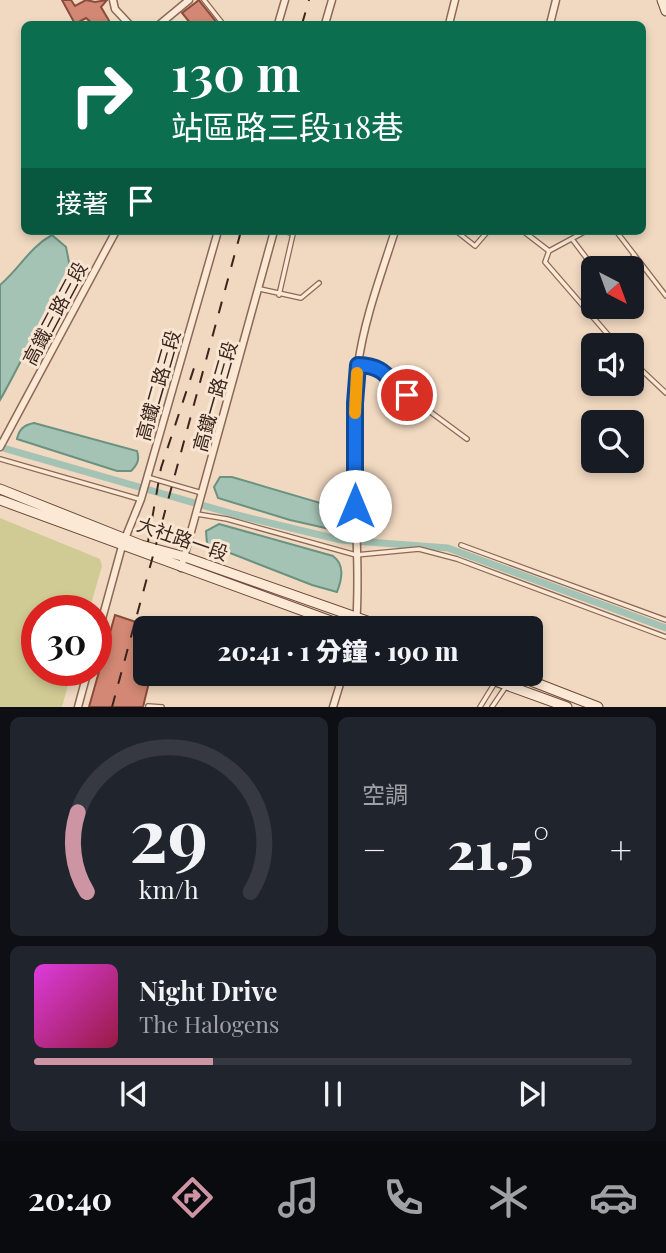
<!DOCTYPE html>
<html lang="zh-TW">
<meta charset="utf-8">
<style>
:root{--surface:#171b24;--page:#20242c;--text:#f1f3f6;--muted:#9ea1a6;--line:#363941;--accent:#cd95a3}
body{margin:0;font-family:"Playfair Display","Noto Sans TC",serif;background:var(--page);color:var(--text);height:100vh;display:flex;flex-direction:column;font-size:26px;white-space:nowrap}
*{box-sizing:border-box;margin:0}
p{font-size:23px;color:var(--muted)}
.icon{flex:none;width:38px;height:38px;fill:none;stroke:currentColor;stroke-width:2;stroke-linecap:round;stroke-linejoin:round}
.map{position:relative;height:707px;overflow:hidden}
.side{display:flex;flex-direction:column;gap:10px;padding:10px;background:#0d0f14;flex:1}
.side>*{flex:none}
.top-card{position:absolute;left:21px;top:21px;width:625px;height:214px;border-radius:10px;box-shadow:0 4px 10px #0003;background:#0b6e4f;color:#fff;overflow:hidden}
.needle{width:46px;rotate:139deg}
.buttons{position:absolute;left:581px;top:256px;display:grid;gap:14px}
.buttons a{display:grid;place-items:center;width:63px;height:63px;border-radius:10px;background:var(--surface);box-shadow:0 4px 10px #0003;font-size:35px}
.speed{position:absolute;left:21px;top:595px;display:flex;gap:14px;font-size:35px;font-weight:700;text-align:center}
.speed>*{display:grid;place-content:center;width:91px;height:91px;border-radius:50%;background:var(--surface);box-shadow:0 4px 10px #0003;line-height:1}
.speed .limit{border:10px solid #d22;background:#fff;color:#111}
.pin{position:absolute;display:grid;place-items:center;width:60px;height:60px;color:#fff;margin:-30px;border:4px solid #fff;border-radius:50%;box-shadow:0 2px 7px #0007}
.me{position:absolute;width:77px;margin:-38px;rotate:0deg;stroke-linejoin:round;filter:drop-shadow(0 0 5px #0008)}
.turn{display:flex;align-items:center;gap:24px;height:147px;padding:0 35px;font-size:32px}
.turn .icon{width:91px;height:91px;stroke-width:2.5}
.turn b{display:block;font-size:49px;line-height:60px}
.then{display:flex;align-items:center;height:66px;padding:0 35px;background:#0003;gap:14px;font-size:26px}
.big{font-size:52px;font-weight:800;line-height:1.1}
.side .tile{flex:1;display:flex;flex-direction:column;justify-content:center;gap:10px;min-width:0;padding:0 24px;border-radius:10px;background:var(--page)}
.side .dial{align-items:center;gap:0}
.dial svg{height:182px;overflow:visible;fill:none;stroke:var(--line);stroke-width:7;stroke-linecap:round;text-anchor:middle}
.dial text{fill:var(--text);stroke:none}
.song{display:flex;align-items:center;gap:21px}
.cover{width:84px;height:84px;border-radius:10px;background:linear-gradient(135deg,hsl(300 70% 55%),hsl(340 70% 35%))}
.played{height:7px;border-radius:4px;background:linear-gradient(90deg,var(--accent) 30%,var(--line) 30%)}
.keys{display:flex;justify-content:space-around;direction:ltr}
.heat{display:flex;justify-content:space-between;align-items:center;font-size:38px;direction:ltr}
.side .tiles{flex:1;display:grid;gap:10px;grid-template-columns:1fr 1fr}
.tile:last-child{grid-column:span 2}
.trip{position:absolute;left:133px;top:616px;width:410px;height:70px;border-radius:10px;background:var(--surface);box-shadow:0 4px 10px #0003;font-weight:800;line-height:70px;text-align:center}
.tab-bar{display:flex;height:112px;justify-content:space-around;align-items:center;background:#090b0e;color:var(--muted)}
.tab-bar .icon{width:49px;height:49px}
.tab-bar .selected{color:var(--accent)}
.tab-bar b{font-size:32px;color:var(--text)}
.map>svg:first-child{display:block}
.green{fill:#d0cb94}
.water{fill:#a4c3b4;stroke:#6a9280;stroke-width:2}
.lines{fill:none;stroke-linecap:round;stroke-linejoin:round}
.canal{stroke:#a4c3b4;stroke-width:7}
.building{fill:#d28874;stroke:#8d4b3b;stroke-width:2}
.lane-casing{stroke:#8c6957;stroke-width:6}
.street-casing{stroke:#8c6957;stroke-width:9}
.secondary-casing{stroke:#6e4a3a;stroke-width:11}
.lane{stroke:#fbe8d5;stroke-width:3.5}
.street{stroke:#fbe8d5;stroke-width:6}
.secondary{stroke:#fbe8d5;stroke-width:9}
.rail{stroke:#3b251d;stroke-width:2;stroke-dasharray:12 12;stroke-linecap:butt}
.route-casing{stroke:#114b97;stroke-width:18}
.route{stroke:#1a73e8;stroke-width:12}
.slow{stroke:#f59e0b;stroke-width:12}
.labels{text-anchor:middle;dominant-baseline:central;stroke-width:6;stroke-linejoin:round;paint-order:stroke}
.street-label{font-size:19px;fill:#3b251d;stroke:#f8e5d2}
</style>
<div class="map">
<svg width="666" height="707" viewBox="0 0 666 707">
<rect width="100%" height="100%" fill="#f1d9c1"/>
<path class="green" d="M0,518L100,559L102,566L89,611H37V670H72L62,707H0Z"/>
<path class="water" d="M52,235L66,247L71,272C43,312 24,358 0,400V285C19,269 30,247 52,235Z
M34,423L137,451C140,460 137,465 131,471H117L17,439C19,429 24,425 34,423Z
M220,477H232L344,510L346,518L343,532L290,520L218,498L214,487Z
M219,524L333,556C345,565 342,579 337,592L312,585L207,544L206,531Z"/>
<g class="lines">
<path class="canal" d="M0,447L233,514L341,540L448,548L666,628"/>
</g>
<path class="building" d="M62,0H71L75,6L86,0L95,2L107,0L101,7L111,24H93L86,18L75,24Z
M199,0L201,3L218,24H191L182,13Z
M115,615L145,625V674H151L143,707H89Z"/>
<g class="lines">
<defs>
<path id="lane" d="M204,0L223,24
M456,231L475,246L488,231
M523,231L549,251
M616,231L666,296
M572,239L594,268
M549,251L545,262L617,345
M549,251L586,231
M622,268L634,256
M260,289L301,298L319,283
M279,295L293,234L284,231
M632,361L666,393
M358,365H374L385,372L394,385L467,439
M0,459L139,499
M147,477L202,493
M197,514L227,519L356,555L419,549L457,559L666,637
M461,545L666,620
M148,706L162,707
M480,707L496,681L506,674
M492,707L507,685L508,674"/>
<path id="street" d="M113,0L115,9L129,24
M160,24L189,0
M278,24L285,0
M325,24L332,0
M449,24L455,0
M550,24L556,0
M0,447L116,231
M181,568L274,231
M356,628C362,541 347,452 358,365C364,320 381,275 395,231
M96,641L122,546L141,499L218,231
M78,707L88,670
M333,707L343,674"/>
<path id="secondary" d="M662,0L666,11
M0,489L141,545L185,557L387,628
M0,500L350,628
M476,674L567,707
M513,674L598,707"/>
</defs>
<use href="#lane" class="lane-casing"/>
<use href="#street" class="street-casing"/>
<use href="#secondary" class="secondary-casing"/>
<use href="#lane" class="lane"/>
<use href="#street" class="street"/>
<use href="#secondary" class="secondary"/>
<path class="rail" d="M302,24L309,0
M148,542L161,468L197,359
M112,707L241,231"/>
</g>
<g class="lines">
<defs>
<path id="route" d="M355,506V403L358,365C387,366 386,379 407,395"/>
</defs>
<use href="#route" class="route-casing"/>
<use href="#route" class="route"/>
<path class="slow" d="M355,413L357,373"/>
</g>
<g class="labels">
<g class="street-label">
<text transform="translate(54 313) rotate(-62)">高鐵三路三段</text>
<text transform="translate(157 385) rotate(-74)">高鐵二路三段</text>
<text transform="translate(214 396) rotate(-74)">高鐵一路三段</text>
<text transform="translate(183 538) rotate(19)">大社路一段</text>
</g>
</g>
</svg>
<div class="buttons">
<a><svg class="needle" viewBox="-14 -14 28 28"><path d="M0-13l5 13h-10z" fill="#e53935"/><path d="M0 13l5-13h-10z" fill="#9ea1a6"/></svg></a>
<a><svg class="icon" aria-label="sound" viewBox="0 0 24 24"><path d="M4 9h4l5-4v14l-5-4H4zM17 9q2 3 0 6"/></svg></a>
<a><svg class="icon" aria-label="search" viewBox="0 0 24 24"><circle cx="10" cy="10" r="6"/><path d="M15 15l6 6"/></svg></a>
</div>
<div class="speed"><div class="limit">30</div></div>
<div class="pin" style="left:407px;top:395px;background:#d93025"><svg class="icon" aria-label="arrive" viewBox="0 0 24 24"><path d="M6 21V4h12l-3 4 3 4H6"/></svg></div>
<svg class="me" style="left:355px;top:506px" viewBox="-20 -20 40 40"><circle r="19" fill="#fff"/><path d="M0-13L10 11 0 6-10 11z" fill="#1a73e8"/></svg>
<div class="trip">20:41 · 1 分鐘 · 190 m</div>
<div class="top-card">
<div class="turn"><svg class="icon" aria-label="right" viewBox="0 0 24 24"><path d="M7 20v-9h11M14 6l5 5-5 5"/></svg><div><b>130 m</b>站區路三段118巷</div></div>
<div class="then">接著<svg class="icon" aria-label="arrive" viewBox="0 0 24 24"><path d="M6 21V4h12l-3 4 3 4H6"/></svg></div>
</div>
</div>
<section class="side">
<div class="tiles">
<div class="tile dial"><svg viewBox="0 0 100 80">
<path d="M14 69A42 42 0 1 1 86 69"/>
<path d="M14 69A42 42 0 0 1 10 34" stroke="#cd95a3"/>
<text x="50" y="56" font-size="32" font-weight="700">29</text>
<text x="50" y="72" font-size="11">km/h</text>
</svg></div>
<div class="tile"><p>空調</p>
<div class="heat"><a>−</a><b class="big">21.5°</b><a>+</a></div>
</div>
<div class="tile">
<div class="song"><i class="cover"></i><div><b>Night Drive</b><p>The Halogens</p></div></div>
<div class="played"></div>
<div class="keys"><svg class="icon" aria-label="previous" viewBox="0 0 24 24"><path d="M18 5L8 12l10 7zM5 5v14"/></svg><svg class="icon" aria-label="pause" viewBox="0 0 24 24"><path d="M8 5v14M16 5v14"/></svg><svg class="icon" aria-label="next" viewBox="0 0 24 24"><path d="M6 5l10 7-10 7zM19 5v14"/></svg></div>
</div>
</div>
</section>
<nav class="tab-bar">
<b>20:40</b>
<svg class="icon selected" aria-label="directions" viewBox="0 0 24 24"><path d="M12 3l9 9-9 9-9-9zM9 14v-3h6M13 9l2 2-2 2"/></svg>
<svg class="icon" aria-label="music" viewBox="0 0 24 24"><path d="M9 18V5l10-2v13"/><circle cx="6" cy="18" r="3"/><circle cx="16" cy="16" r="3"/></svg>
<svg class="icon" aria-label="phone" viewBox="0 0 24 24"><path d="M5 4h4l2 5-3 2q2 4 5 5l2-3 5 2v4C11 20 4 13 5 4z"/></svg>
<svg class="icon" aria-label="climate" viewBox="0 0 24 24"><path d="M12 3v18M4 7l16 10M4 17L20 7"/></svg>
<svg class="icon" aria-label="car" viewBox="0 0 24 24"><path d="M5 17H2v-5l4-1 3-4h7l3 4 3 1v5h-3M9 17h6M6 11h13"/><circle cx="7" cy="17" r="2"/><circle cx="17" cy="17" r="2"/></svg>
</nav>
